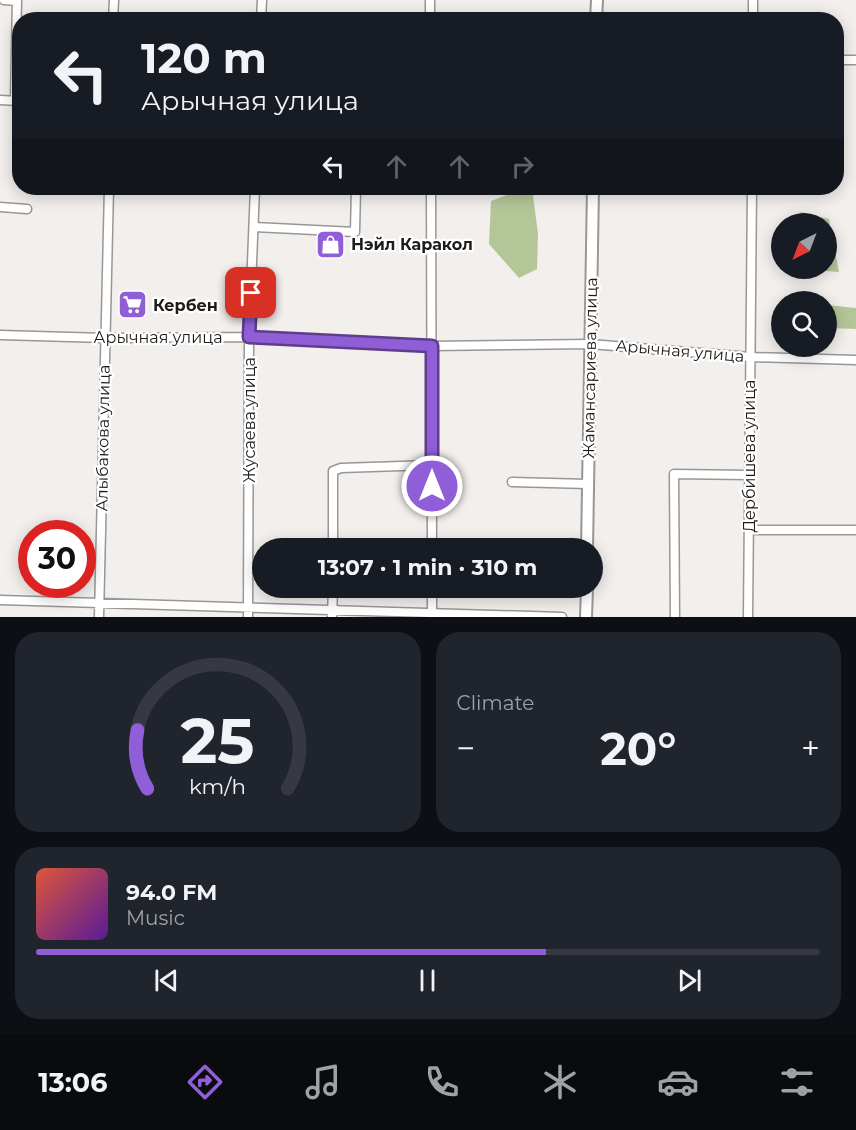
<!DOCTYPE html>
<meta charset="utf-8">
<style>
:root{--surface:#171b24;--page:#20242c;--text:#f1f3f6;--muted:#9ea1a6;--line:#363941;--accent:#905fd8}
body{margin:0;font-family:Montserrat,sans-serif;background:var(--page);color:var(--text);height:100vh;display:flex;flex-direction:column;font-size:22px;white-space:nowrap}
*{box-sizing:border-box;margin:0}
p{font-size:20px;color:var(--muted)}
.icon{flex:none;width:33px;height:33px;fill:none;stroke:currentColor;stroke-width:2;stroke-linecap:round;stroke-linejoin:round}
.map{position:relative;height:617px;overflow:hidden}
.side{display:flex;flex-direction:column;gap:15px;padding:15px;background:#0d0f14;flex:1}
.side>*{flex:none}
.hud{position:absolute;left:12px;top:12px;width:832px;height:183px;border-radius:24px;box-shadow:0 3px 15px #0003;background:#171b24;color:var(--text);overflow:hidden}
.needle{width:39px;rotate:222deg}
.buttons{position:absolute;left:771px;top:213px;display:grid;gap:12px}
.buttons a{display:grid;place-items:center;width:66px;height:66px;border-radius:50%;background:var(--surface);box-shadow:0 3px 15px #0003;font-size:30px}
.speed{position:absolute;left:18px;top:520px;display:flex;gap:12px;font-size:30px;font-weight:700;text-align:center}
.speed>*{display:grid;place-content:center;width:78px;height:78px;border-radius:50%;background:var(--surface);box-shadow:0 3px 15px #0003;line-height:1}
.speed .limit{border:9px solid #d22;background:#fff;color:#111}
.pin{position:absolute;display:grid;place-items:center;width:51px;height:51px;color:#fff;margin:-26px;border-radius:12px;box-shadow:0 3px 9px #0006}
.me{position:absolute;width:66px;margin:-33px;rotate:0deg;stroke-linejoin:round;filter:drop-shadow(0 0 4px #0008)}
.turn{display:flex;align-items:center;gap:21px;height:126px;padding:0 30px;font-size:27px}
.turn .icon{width:78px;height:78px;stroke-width:2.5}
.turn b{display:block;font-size:42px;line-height:51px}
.lanes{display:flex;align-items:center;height:57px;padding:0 30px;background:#0003;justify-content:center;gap:30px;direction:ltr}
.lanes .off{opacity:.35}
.big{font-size:45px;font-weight:700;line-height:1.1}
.side .card{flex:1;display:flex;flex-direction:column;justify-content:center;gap:9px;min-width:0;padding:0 21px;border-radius:24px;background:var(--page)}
.side .dial{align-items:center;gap:0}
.dial svg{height:156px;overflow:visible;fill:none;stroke:var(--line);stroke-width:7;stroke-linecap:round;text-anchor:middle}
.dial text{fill:var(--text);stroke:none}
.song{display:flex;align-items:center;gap:18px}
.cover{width:72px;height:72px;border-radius:9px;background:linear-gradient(135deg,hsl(10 70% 55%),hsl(270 70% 35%))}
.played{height:6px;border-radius:3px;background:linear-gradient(90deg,var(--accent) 65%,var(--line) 65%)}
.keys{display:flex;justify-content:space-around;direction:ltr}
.heat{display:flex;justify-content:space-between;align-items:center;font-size:33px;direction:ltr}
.side .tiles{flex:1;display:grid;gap:15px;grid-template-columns:1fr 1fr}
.card:last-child{grid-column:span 2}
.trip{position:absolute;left:252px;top:538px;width:351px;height:60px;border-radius:30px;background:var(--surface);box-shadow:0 3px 15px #0003;font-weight:700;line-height:60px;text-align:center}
.dock{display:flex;height:96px;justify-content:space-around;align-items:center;background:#090b0e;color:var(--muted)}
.dock .icon{width:42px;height:42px}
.dock .on{color:var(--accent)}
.dock b{font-size:27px;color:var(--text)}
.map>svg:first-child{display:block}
.forest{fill:#b4c698}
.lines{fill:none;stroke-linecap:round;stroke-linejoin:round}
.minor-casing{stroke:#999795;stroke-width:11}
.tertiary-casing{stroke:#999795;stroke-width:14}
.minor{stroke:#fff;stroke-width:8}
.tertiary{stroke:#fff;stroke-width:10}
.route-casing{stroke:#5e3e8c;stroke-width:15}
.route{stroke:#905fd8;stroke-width:10}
.labels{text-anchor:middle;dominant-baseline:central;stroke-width:4.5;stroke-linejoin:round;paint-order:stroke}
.poi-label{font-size:16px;font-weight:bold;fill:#1d1c1b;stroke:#fff;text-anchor:start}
.street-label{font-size:16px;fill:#1d1c1b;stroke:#fff}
</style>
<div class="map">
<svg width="856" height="617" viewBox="0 0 856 617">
<rect width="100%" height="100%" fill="#f2efed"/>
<path class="forest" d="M525,188H532L538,234L537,269L519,278L489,244L491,201Z
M801,212L829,219L839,272L800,269L826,268V224L789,223Z
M827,305L856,308V329L827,328Z"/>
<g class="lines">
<defs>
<path id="minor" d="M4,0L16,1
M430,0V20
M113,20L114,0
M261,20L262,0
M753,20V0
M837,60H856
M0,100L19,101
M15,101L17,0
M431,188L432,549
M0,207L27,209
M254,227L355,232L356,188
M0,335L105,338L249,337L432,346L590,344L750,357L856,360
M512,482L588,484
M749,530H856
M333,549V471L341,468L432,465
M0,600L562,617
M99,617L109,188
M248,617L249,337L255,188
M332,617L333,588
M432,617V588
M675,617L674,474L749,475
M748,617L752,188"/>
<path id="tertiary" d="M596,20L597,0
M587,549L593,188
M586,617L587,588"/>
</defs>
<use href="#minor" class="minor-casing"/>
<use href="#tertiary" class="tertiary-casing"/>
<use href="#minor" class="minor"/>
<use href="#tertiary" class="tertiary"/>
</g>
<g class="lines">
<defs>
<path id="route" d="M251,293L249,337L432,346V486"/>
</defs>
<use href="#route" class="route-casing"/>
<use href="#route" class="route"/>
</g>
<defs>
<symbol id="shop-square" viewBox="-11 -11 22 22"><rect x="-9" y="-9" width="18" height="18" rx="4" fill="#905fd8" stroke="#fff"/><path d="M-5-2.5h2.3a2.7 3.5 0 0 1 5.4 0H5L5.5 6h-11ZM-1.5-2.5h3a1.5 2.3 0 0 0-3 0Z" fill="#fff"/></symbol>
<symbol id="supermarket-square" viewBox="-11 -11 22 22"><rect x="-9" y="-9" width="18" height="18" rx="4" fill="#905fd8" stroke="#fff"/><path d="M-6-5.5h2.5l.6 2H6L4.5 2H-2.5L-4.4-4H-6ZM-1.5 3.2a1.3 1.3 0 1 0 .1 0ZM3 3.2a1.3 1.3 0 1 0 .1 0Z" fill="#fff"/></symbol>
</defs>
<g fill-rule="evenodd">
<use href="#shop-square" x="314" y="228" width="33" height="33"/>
<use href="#supermarket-square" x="116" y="288" width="33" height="33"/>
</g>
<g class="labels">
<g class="poi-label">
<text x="351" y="244">Нэйл Каракол</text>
<text x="153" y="305">Кербен</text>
</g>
<g class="street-label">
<text x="158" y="337">Арычная улица</text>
<text transform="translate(680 351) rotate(5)">Арычная улица</text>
<text transform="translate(590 368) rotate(-89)">Жамансариева улица</text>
<text transform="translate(249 420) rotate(-90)">Жусаева улица</text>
<text transform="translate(103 438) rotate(-89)">Алыбакова улица</text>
<text transform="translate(749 456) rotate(-90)">Дербишева улица</text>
</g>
</g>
</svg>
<div class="buttons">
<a><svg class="needle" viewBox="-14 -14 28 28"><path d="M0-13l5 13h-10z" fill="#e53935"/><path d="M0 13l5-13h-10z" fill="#9ea1a6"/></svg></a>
<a><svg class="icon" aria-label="search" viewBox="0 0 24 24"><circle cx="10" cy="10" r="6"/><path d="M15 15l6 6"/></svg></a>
</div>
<div class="speed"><div class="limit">30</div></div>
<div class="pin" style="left:251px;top:293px;background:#d93025"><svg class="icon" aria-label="arrive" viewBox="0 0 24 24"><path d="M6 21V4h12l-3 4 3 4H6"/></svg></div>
<svg class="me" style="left:432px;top:486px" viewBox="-20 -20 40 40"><circle r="17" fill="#905fd8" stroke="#fff" stroke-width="3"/><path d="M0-11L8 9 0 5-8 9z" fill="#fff"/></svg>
<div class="trip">13:07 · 1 min · 310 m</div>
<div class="hud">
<div class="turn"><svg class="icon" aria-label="left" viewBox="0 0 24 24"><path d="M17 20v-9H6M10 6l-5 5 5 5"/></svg><div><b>120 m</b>Арычная улица</div></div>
<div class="lanes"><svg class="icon" aria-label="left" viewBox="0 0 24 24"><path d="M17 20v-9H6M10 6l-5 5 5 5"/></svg><svg class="icon off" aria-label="ahead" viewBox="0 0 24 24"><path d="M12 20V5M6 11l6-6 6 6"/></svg><svg class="icon off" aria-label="ahead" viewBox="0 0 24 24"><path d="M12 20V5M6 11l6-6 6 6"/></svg><svg class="icon off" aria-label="right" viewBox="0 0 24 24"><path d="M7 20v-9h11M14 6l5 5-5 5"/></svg></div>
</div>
</div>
<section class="side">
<div class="tiles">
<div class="card dial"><svg viewBox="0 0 100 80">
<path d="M14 69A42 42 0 1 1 86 69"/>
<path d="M14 69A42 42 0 0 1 9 39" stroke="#905fd8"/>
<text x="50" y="56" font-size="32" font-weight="700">25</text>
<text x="50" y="72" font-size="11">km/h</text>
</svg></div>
<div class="card"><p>Climate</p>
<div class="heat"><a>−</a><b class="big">20°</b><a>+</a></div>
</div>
<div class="card">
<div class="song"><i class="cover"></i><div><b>94.0 FM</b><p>Music</p></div></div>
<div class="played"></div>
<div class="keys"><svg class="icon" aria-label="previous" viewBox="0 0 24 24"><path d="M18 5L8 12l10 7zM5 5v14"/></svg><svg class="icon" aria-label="pause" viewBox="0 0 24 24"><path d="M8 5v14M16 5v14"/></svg><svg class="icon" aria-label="next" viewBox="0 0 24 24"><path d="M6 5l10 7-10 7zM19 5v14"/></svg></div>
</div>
</div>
</section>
<nav class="dock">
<b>13:06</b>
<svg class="icon on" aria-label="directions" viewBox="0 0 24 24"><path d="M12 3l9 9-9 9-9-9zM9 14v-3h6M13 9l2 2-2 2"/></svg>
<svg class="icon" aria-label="music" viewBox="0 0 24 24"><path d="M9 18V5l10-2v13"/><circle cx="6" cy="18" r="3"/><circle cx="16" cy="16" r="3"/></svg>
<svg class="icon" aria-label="phone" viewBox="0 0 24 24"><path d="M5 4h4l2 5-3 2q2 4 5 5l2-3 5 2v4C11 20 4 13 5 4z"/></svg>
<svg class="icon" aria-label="climate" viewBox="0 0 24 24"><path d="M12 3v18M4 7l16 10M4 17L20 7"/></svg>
<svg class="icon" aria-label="car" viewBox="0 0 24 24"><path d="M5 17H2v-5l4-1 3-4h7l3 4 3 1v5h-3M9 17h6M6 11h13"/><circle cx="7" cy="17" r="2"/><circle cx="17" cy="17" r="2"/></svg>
<svg class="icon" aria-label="filters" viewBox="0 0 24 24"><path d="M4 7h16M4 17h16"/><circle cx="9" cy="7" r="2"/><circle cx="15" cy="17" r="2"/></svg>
</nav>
